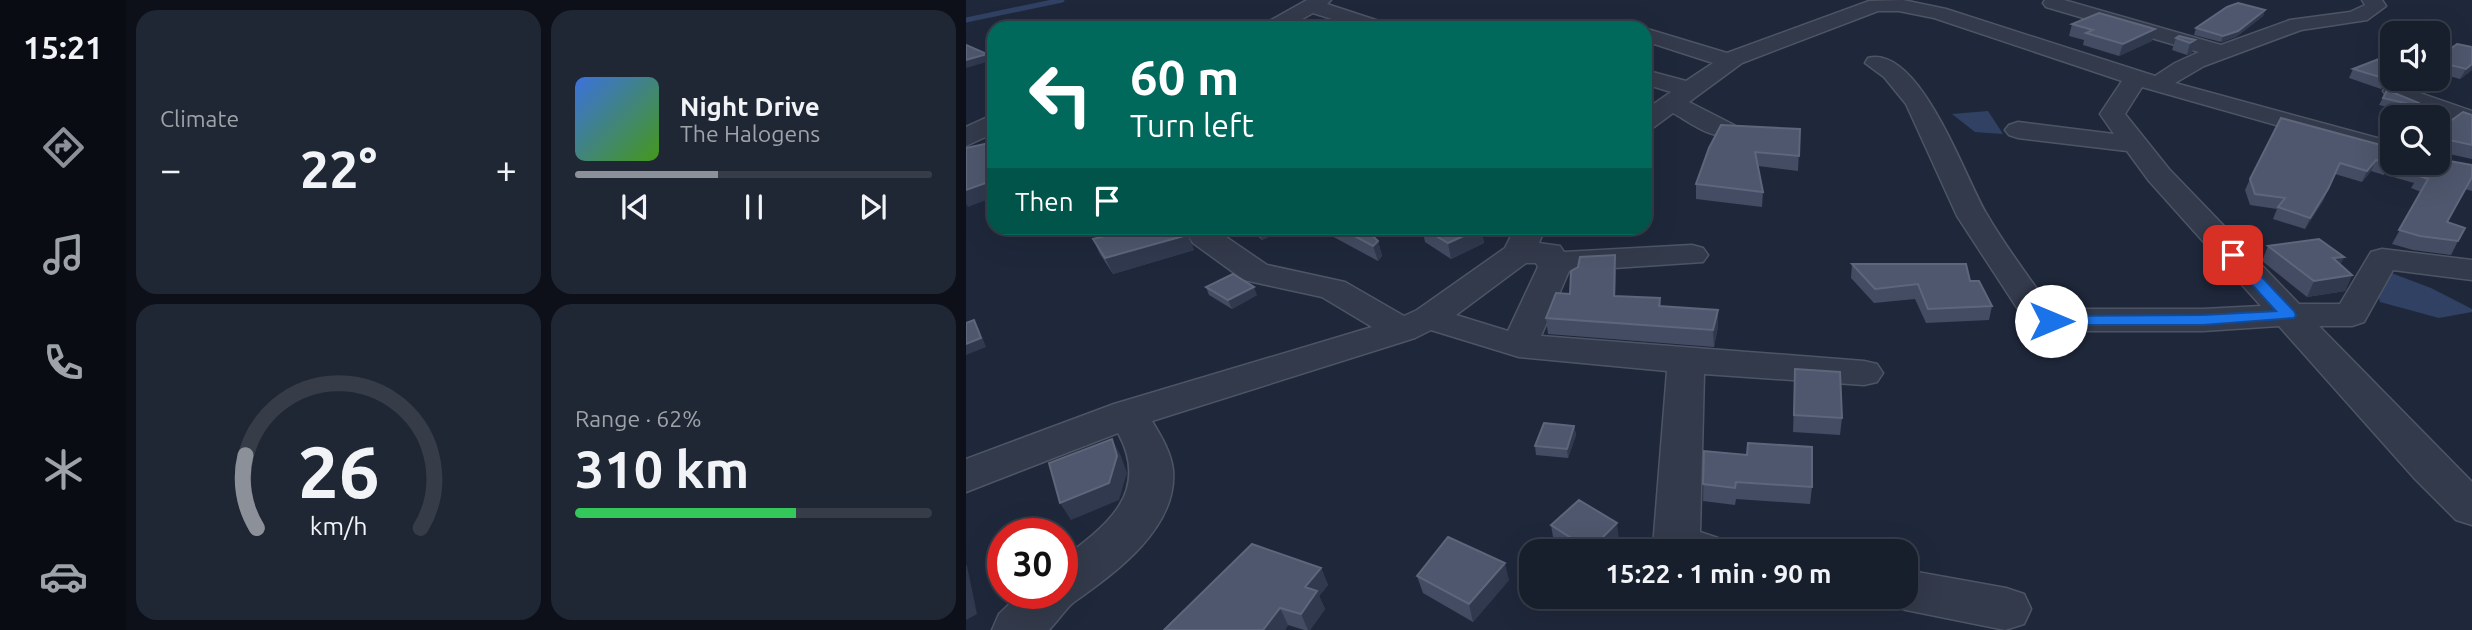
<!DOCTYPE html>
<meta charset="utf-8">
<style>
:root{--surface:#171e2c;--page:#202734;--text:#f1f3f6;--muted:#9ea2a9;--line:#363c48;--accent:#8c9099}
body{margin:0;font-family:Ubuntu,sans-serif;background:var(--page);color:var(--text);height:100vh;display:flex;flex-direction:column;font-size:26px;white-space:nowrap}
*{box-sizing:border-box;margin:0}
p{font-size:23px;color:var(--muted)}
.icon{flex:none;width:38px;height:38px;fill:none;stroke:currentColor;stroke-width:2;stroke-linecap:round;stroke-linejoin:round}
.map{position:relative;flex:1;overflow:hidden}
.sheet{display:flex;flex-direction:column;gap:10px;padding:10px;background:#0d1018;width:840px}
.sheet>*{flex:none}
.banner{position:absolute;left:21px;top:21px;width:665px;height:214px;border-radius:21px;box-shadow:0 7px 28px #0002,0 0 0 2px var(--line);background:#00695c;color:#fff;overflow:hidden}
.fabs{position:absolute;left:1414px;top:21px;display:grid;gap:14px}
.fabs a{display:grid;place-items:center;width:70px;height:70px;border-radius:14px;background:var(--surface);box-shadow:0 7px 28px #0002,0 0 0 2px var(--line);font-size:35px}
.speed{position:absolute;left:21px;top:518px;display:flex;gap:14px;font-size:35px;font-weight:700;text-align:center}
.speed>*{display:grid;place-content:center;width:91px;height:91px;border-radius:50%;background:var(--surface);box-shadow:0 7px 28px #0002,0 0 0 2px var(--line);line-height:1}
.speed .limit{border:10px solid #d22;background:#fff;color:#111}
.pin{position:absolute;display:grid;place-items:center;width:60px;height:60px;color:#fff;margin:-30px;border-radius:14px;box-shadow:0 4px 10px #0006}
.me{position:absolute;width:77px;margin:-38px;rotate:90deg;stroke-linejoin:round;filter:drop-shadow(0 0 5px #0008)}
.turn{display:flex;align-items:center;gap:24px;height:147px;padding:0 28px;font-size:32px}
.turn .icon{width:91px;height:91px;stroke-width:2.5}
.turn b{display:block;font-size:49px;line-height:60px}
.then{display:flex;align-items:center;height:66px;padding:0 28px;background:#0003;gap:14px;font-size:26px}
.big{font-size:52px;font-weight:700;line-height:1.1}
.sheet .tile{flex:1;display:flex;flex-direction:column;justify-content:center;gap:10px;min-width:0;padding:0 24px;border-radius:21px;background:var(--page)}
.sheet .dial{align-items:center;gap:0}
.dial svg{height:182px;overflow:visible;fill:none;stroke:var(--line);stroke-width:7;stroke-linecap:round;text-anchor:middle}
.dial text{fill:var(--text);stroke:none}
.song{display:flex;align-items:center;gap:21px}
.cover{width:84px;height:84px;border-radius:10px;background:linear-gradient(135deg,hsl(220 70% 55%),hsl(100 70% 35%))}
.played{height:7px;border-radius:4px;background:linear-gradient(90deg,var(--accent) 40%,var(--line) 40%)}
.keys{display:flex;justify-content:space-around;direction:ltr}
.heat{display:flex;justify-content:space-between;align-items:center;font-size:38px;direction:ltr}
.charge{height:10px;border-radius:5px;background:linear-gradient(90deg,#34c759 62%,var(--line) 0)}
.sheet .tiles{flex:1;display:grid;gap:10px;grid-template-columns:repeat(2,1fr)}
.trip{position:absolute;left:553px;top:539px;width:399px;height:70px;border-radius:21px;background:var(--surface);box-shadow:0 7px 28px #0002,0 0 0 2px var(--line);font-weight:700;line-height:70px;text-align:center}
main{display:flex;flex:1;min-height:0}
.tab-bar{display:flex;flex-direction:column;width:126px;justify-content:space-around;align-items:center;background:#090c12;color:var(--muted)}
.tab-bar .icon{width:49px;height:49px}
.tab-bar .selected{color:var(--accent)}
.tab-bar b{font-size:32px;color:var(--text)}
.map>svg:first-child{display:block}
.water{fill:#314163}
.lines{fill:none;stroke-linecap:round;stroke-linejoin:round}
.stream{stroke:#314163;stroke-width:5}
.minor-casing{stroke:#4d5565;stroke-width:3}
.minor{fill:#333a4b;fill-rule:evenodd}
.wall{fill:#434c63}
.shaded-wall{fill:#30394e}
.building{fill:#4e576d;stroke:#5d667b;stroke-width:2}
.route{fill:#1a73e8;stroke:#114b97;stroke-width:2}
</style>
<main>
<nav class="tab-bar">
<b>15:21</b>
<svg class="icon selected" aria-label="directions" viewBox="0 0 24 24"><path d="M12 3l9 9-9 9-9-9zM9 14v-3h6M13 9l2 2-2 2"/></svg>
<svg class="icon" aria-label="music" viewBox="0 0 24 24"><path d="M9 18V5l10-2v13"/><circle cx="6" cy="18" r="3"/><circle cx="16" cy="16" r="3"/></svg>
<svg class="icon" aria-label="phone" viewBox="0 0 24 24"><path d="M5 4h4l2 5-3 2q2 4 5 5l2-3 5 2v4C11 20 4 13 5 4z"/></svg>
<svg class="icon" aria-label="climate" viewBox="0 0 24 24"><path d="M12 3v18M4 7l16 10M4 17L20 7"/></svg>
<svg class="icon" aria-label="car" viewBox="0 0 24 24"><path d="M5 17H2v-5l4-1 3-4h7l3 4 3 1v5h-3M9 17h6M6 11h13"/><circle cx="7" cy="17" r="2"/><circle cx="17" cy="17" r="2"/></svg>
</nav>
<section class="sheet">
<div class="tiles">
<div class="tile"><p>Climate</p>
<div class="heat"><a>−</a><b class="big">22°</b><a>+</a></div>
</div>
<div class="tile">
<div class="song"><i class="cover"></i><div><b>Night Drive</b><p>The Halogens</p></div></div>
<div class="played"></div>
<div class="keys"><svg class="icon" aria-label="previous" viewBox="0 0 24 24"><path d="M18 5L8 12l10 7zM5 5v14"/></svg><svg class="icon" aria-label="pause" viewBox="0 0 24 24"><path d="M8 5v14M16 5v14"/></svg><svg class="icon" aria-label="next" viewBox="0 0 24 24"><path d="M6 5l10 7-10 7zM19 5v14"/></svg></div>
</div>
<div class="tile dial"><svg viewBox="0 0 100 80">
<path d="M14 69A42 42 0 1 1 86 69"/>
<path d="M14 69A42 42 0 0 1 9 37" stroke="#8c9099"/>
<text x="50" y="56" font-size="32" font-weight="700">26</text>
<text x="50" y="72" font-size="11">km/h</text>
</svg></div>
<div class="tile"><p>Range · 62%</p><b class="big">310 km</b><div class="charge"></div></div>
</div>
</section>
<div class="map">
<svg width="1506" height="630" viewBox="0 0 1506 630">
<rect width="100%" height="100%" fill="#1f283b"/>
<path class="water" d="M1022,111L1037,134L1009,132L986,114Z
M1404,265L1465,288L1506,309V312L1473,318L1414,302Z"/>
<g class="lines">
<path class="stream" d="M0,20L96,0"/>
<defs>
<path id="minor" d="M341,0H365L361,4L422,24L425,28H394L347,13L320,28H295L298,24Z
M937,0L980,9L1189,76L1209,63L1233,52L1080,7L1077,3L1079,0H1098L1255,45L1324,20L1384,12L1399,5L1396,0H1416L1420,6L1401,20L1335,30L1238,66L1209,83L1426,142V158L1176,87L1159,114L1203,169L1333,304H1374L1405,252L1416,249L1506,260V280L1427,270L1398,322L1386,326H1353L1506,482V525L1490,520L1449,479L1313,326L1237,331H1083L1060,321L1055,314L991,216L940,104L918,77L899,63L902,58C954,45 999,178 1020,213C1039,246 1062,276 1084,307L1090,309H1237L1295,306L1183,181L1161,151L1052,138L1043,135L1039,130L1043,125L1052,122L1148,134L1134,114L1156,81L968,18L933,11H912L776,63L723,102L768,125L772,130L768,135C747,141 725,123 707,113L688,127L679,130V110L705,92L679,84V70L720,81L747,63L679,41L678,28L761,53L903,1Z
M1436,79H1460L1458,86L1448,91L1506,111V127L1422,98L1417,91L1421,86Z
M28,114V133L0,146V127Z
M217,228H247L301,265L379,282L438,316L451,310L539,248L549,228H579L573,243L594,246L598,252L726,245L737,248L742,255L737,262L603,271L575,336L898,361L911,364L917,373L911,382L898,385L738,374L734,532L752,538L758,551H689L687,547L701,371L553,357L465,330L449,338L186,421C195,436 205,452 207,470C212,528 149,573 108,602C100,608 91,622 83,630H26L33,614L55,593H96V559C140,526 185,493 152,433L0,492V459L148,404L406,327L356,297L278,280L227,243ZM560,263H570L572,267L542,331L490,315Z
M940,570L1040,588L1058,594L1065,609L1058,624L1039,630L940,610L923,604L919,597H940Z"/>
</defs>
<use href="#minor" class="minor-casing"/>
<use href="#minor" class="minor"/>
</g>
<path class="wall" d="M1299,10L1297,16L1270,37L1255,42L1228,35L1230,28Z
M1106,24L1186,41L1153,56L1117,45L1118,40L1103,36Z
M1210,38L1229,40L1226,53L1221,55L1206,50Z
M1472,58L1506,70L1494,79L1472,73Z
M1387,69L1426,79H1432L1415,89L1383,78Z
M1465,79L1459,92L1455,91L1460,80Z
M1421,90L1453,103L1448,113L1413,105Z
M1506,115V159L1474,152L1472,156V130Z
M834,129L832,171L792,166L797,192L796,207L730,199V184Z
M1426,148V158L1418,175L1405,171L1396,182L1369,174L1357,201L1339,229L1307,219L1311,209L1284,205L1279,190L1284,179Z
M1426,163L1506,165V191L1499,189L1481,222L1492,241L1485,255L1447,250L1426,244L1455,192L1445,188L1448,183L1420,175Z
M281,228H321L296,240Z
M351,228H398L412,241L416,256L412,261Z
M456,228H515L518,243L485,259L459,242Z
M220,231L228,250L147,274L134,254L127,239Z
M1302,246L1378,257L1374,265L1386,275L1379,291L1341,297L1296,261Z
M886,264L1004,281L1026,306L1023,320L960,323L949,299L908,303L885,278Z
M650,270L649,296L694,298L695,306L752,310V326L748,347L582,334L580,318L604,294Z
M240,287L291,295L266,309L243,295Z
M829,369L876,418L874,435L827,432Z
M608,426L610,435L602,458L570,455L569,446Z
M738,451L846,487L844,504L770,499L769,505L737,501Z
M585,525L653,540L642,551H601L588,543Z
M355,568L362,585L353,596L359,609L344,630H338L322,625L319,630H198Z
M451,576L543,580L507,622L457,593Z"/>
<path class="shaded-wall" d="M1299,10L1297,16L1270,37L1255,42L1257,36Z
M1189,29L1186,41L1153,56L1157,44Z
M1229,40L1226,53L1221,55L1224,43Z
M21,54L24,61L0,68V60Z
M1506,64V70L1494,79L1500,69Z
M1426,75V79H1432L1415,89L1420,79Z
M1410,160L1405,171L1396,182L1401,171Z
M28,180V197L2,207L0,204V190Z
M1362,189L1357,201L1339,229L1344,218Z
M292,228H321L296,240Z
M515,228L518,243L485,259L482,243Z
M220,231L228,250L147,274L139,258Z
M412,241L416,256L412,261L407,246Z
M649,255L650,270L649,312L648,296Z
M1378,257L1370,272L1367,258Z
M1386,275L1379,291L1341,297L1348,281Z
M288,287L291,295L266,309L262,300Z
M752,310V326L748,347L747,330Z
M8,320L13,329L20,347L0,355V344Z
M608,426L610,435L602,458L601,449Z
M146,439L155,456L161,473L153,500L105,520L94,503Z
M651,523L653,540L642,551H624V550Z
M539,563L543,580L507,622L503,604Z
M0,565L1,566L11,614L0,620Z
M355,568L362,585L353,596L359,609L344,630H342L335,614L339,587Z
M314,608L322,625L319,630H297Z"/>
<path class="building" d="M1272,3L1299,10L1272,31L1257,36L1230,28L1261,7Z
M1133,13L1189,29L1157,44L1120,33L1127,30L1106,24Z
M1213,36L1229,40L1224,43L1210,38Z
M1491,44L1506,47V64L1500,69L1472,62V58Z
M0,45L21,54L0,60Z
M1426,54V75L1420,79L1387,69Z
M1421,90L1453,103L1452,106L1417,98Z
M1497,112L1506,115V145L1479,139L1476,142V148L1472,149V130Z
M1315,118L1426,148V158L1424,164L1410,160L1401,171L1374,163L1362,189L1344,218L1312,207L1319,198L1289,194L1284,179Z
M755,125L834,129L833,156L789,152L797,192L730,184L743,148Z
M28,142V180L0,190V148Z
M1472,159L1506,165V177L1481,222L1499,228L1492,241L1454,236L1433,230L1462,179L1451,175L1456,170L1427,163H1472Z
M173,228H218L221,235L139,258L127,239Z
M374,228H398L412,241L407,246Z
M457,228H515L482,243Z
M1353,239L1378,257L1367,258L1386,275L1348,281L1302,246Z
M649,255L648,296L694,298L693,306L752,310L747,330L580,318L590,293L604,294L605,271L612,267L614,257Z
M886,264H1000L1004,281H1013L1026,306L962,309L952,284L909,289Z
M267,274L288,287L262,300L240,287Z
M8,320L15,338L0,344V323Z
M829,369L874,372L876,418L828,415Z
M578,423L608,426L601,449L569,446Z
M146,439L151,456L143,483L94,503L83,463Z
M782,443L846,447V487L770,482L769,488L737,484L738,451L781,455Z
M613,500L651,523L624,550L585,525Z
M482,537L539,563L503,604L451,576Z
M286,544L355,568L339,587L351,591L335,614L314,608L297,630H198Z"/>
<path class="route" d="M1267,250L1272,252L1328,311L1330,315L1328,318L1237,325H1085L1077,321L1085,316L1237,315L1310,311L1262,258L1259,255L1262,252Z"/>
</svg>
<div class="fabs">
<a><svg class="icon" aria-label="sound" viewBox="0 0 24 24"><path d="M4 9h4l5-4v14l-5-4H4zM17 9q2 3 0 6"/></svg></a>
<a><svg class="icon" aria-label="search" viewBox="0 0 24 24"><circle cx="10" cy="10" r="6"/><path d="M15 15l6 6"/></svg></a>
</div>
<div class="speed"><div class="limit">30</div></div>
<div class="pin" style="left:1267px;top:255px;background:#d93025"><svg class="icon" aria-label="arrive" viewBox="0 0 24 24"><path d="M6 21V4h12l-3 4 3 4H6"/></svg></div>
<svg class="me" style="left:1085px;top:321px" viewBox="-20 -20 40 40"><circle r="19" fill="#fff"/><path d="M0-13L10 11 0 6-10 11z" fill="#1a73e8"/></svg>
<div class="trip">15:22 · 1 min · 90 m</div>
<div class="banner">
<div class="turn"><svg class="icon" aria-label="left" viewBox="0 0 24 24"><path d="M17 20v-9H6M10 6l-5 5 5 5"/></svg><div><b>60 m</b>Turn left</div></div>
<div class="then">Then<svg class="icon" aria-label="arrive" viewBox="0 0 24 24"><path d="M6 21V4h12l-3 4 3 4H6"/></svg></div>
</div>
</div>
</main>
